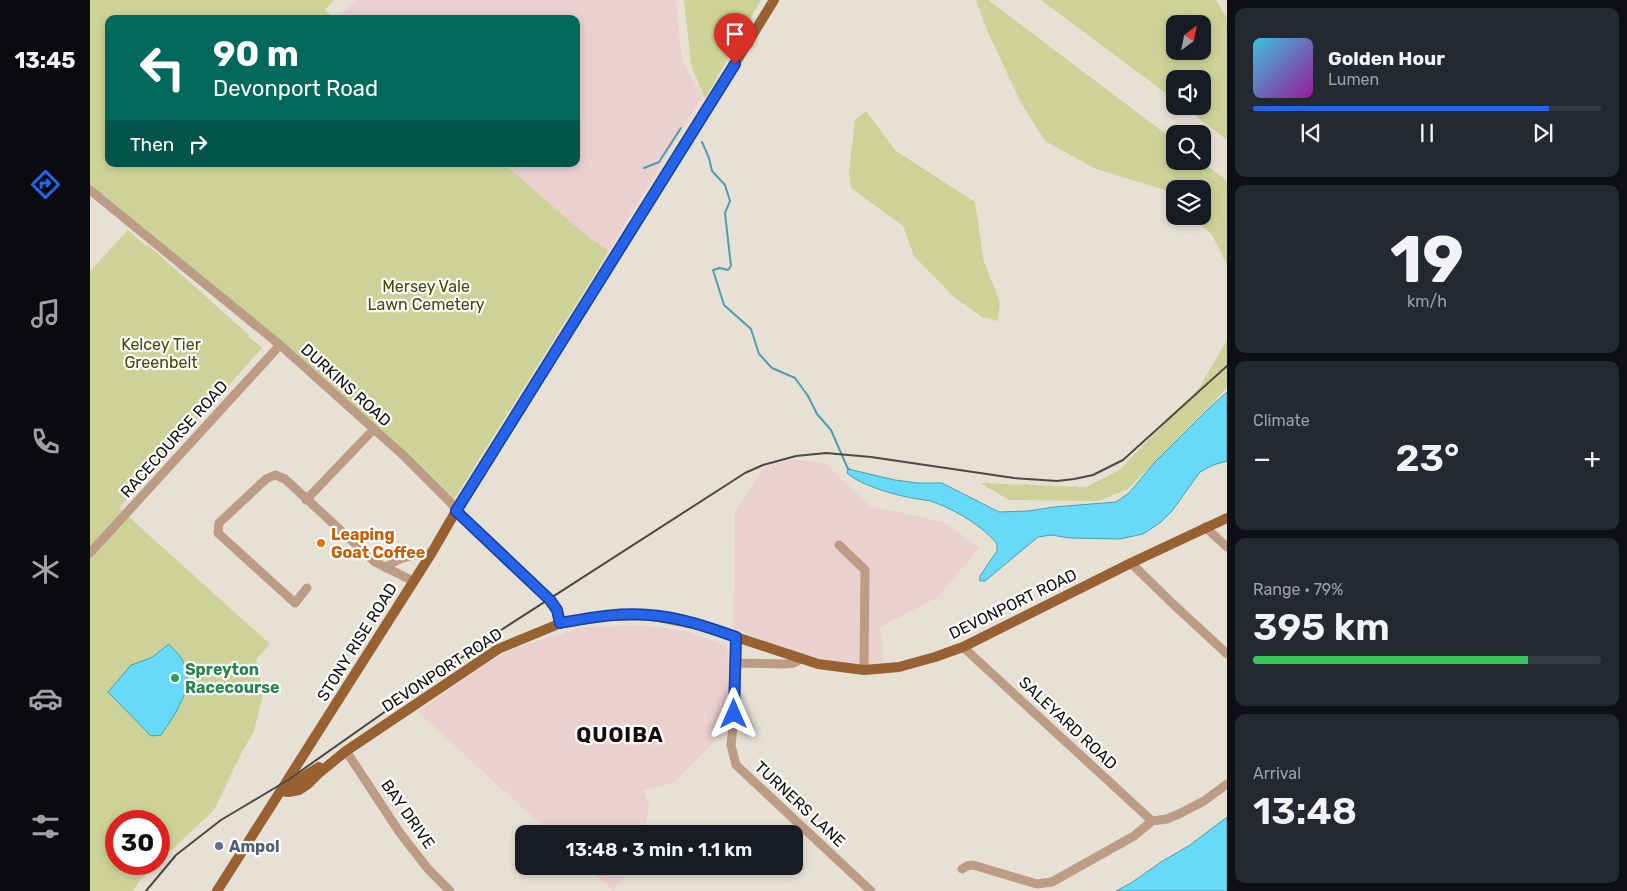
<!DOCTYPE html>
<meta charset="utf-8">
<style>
:root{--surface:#171b24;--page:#242831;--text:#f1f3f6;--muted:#9ea1a6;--line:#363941;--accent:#2563eb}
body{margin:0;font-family:Rubik,sans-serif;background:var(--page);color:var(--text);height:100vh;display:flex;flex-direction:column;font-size:19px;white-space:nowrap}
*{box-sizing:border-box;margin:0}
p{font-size:16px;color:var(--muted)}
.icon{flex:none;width:28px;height:28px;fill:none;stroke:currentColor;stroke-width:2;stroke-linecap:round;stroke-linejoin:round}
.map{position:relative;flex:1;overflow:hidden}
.panel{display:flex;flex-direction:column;gap:8px;padding:8px;background:#0d0f14;width:400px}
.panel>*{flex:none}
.hud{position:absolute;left:15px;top:15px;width:475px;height:152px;border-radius:10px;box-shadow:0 2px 8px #0003;background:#00695c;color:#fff;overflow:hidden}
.needle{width:32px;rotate:32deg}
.controls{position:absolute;left:1076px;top:15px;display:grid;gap:10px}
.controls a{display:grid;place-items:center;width:45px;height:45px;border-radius:10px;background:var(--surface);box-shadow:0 2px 8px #0003;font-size:25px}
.speed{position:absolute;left:15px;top:810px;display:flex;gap:10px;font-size:25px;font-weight:700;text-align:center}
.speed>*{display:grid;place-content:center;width:65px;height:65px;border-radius:50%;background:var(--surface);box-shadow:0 2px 8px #0003;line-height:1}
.speed .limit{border:8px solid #d22;background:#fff;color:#111}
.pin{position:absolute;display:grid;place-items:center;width:42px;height:42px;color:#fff;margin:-51px -21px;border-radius:50% 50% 50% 0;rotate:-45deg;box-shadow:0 0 5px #0007}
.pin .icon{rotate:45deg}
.me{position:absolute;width:55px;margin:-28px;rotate:0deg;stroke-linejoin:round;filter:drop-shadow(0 0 4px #0008)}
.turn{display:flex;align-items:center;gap:18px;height:105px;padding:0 25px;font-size:22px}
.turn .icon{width:65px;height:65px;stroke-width:2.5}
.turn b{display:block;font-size:35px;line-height:42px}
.then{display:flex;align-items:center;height:48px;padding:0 25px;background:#0003;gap:10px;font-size:19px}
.big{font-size:38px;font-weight:600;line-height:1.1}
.panel .tile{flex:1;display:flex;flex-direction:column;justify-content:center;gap:8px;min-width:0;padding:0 18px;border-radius:10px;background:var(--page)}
.panel .dial{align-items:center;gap:0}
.dial b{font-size:65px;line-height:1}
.song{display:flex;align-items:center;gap:15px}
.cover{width:60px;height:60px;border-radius:8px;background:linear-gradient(135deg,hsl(190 70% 55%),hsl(300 70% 35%))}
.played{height:5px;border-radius:2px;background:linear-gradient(90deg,var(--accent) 85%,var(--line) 85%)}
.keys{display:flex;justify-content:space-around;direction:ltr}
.heat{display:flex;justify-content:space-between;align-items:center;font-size:28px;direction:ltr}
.charge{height:8px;border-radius:4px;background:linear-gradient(90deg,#34c759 79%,var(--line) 0)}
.trip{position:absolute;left:425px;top:825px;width:288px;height:50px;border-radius:10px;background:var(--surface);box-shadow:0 2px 8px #0003;font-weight:600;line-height:50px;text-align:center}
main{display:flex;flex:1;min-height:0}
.tab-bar{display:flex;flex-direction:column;width:90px;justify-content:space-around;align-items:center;background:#090b0e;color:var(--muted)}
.tab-bar .icon{width:35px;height:35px}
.tab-bar .current{color:var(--accent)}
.tab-bar b{font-size:22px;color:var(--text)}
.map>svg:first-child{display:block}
.industrial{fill:#ebd0d0}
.green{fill:#cdd398;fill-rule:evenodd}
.water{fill:#67daf8;stroke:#4e9db1}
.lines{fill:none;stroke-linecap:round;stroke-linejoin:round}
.stream{stroke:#4e9db1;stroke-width:2}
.minor{stroke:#bc9c85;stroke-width:9}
.major{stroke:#986132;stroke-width:10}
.rail{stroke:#4c4943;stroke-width:2}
.route-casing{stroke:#184099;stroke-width:12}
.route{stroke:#2563eb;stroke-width:9}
.food-dot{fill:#e8710a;stroke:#fff;stroke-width:2}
.leisure-dot{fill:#2e9e5b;stroke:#fff;stroke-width:2}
.service-dot{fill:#5c6f8a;stroke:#fff;stroke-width:2}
.labels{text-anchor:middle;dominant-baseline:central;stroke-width:4.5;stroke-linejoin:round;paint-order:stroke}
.park-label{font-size:16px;fill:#454902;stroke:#fff}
.street-label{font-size:16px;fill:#12100c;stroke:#fff}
.food-label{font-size:16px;font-weight:bold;fill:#c56008;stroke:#fff;text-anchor:start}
.leisure-label{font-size:16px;font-weight:bold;fill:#27864d;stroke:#fff;text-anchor:start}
.service-label{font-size:16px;font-weight:bold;fill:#4e5e75;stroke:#fff;text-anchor:start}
.district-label{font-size:21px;font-weight:bold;letter-spacing:1px;fill:#12100c;stroke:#fff}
</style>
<main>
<nav class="tab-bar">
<b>13:45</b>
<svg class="icon current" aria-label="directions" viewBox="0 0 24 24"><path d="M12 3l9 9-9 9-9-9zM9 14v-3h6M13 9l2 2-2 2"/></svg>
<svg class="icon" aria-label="music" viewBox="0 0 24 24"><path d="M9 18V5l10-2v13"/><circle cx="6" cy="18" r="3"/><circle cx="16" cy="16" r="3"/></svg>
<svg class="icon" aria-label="phone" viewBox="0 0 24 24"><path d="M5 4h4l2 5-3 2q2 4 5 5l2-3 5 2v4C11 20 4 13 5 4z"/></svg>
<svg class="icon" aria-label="climate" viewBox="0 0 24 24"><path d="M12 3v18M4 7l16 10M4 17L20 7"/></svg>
<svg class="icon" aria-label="car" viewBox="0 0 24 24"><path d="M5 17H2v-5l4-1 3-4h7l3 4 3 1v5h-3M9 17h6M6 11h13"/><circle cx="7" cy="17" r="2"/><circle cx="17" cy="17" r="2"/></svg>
<svg class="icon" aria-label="filters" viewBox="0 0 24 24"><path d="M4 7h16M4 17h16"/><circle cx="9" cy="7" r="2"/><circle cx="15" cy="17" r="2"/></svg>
</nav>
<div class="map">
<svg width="1137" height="891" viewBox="0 0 1137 891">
<rect width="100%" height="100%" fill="#e7e1d5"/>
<path class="industrial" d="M266,0H586L592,61L613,95L515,257L409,164H486V19H255L252,13Z
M704,459L736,464L780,506L853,522L890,547L848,597L790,627L794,666L749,665L703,652L644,628L645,511L673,468Z
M555,625L596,631L637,646L640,691L638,726L584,783L553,791L559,803L555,834H461L328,712L397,663L426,648L493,627Z
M497,866H543L523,891Z"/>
<path class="green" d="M0,0H244L235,10L245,19H19V164H414L498,237L518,250L515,258L364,499L319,458L14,195L9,192L0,195Z
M594,0H671L615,99L601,65Z
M886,0H898L1085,141V161H1111L1137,181V265L1122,235L1102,216H1112V189H1085V200L1075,190L1006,169L955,141L931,103L897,30Z
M951,0H1126L1137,18V140L1093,106H1112V79H1085V100ZM1085,24H1112V51H1085Z
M776,111L806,151L885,202L894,262L910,302L908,321L892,317L864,297L824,256L813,226L761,188L759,171L765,120Z
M38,230L56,246L58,245L159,335V337L172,348L29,508L180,644L166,660L173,695L164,731L151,754L124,810L69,862V821H26V864H67L50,880L43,891H0V271Z
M1137,340V388L1038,489L1008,501L919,500L890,483L996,487L1029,470L1109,388Z"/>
<path class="water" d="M1137,392V461L1123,465L1110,472L1082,511L1071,522L1053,534L1030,539L980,538L961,535L948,537L895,581H890V576L907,551V544C894,527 864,509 843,502C839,500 833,500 828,499C808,496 771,486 757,473L758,469L805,480L828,483H852L909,512L938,511L964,507L1026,502L1039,493L1064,463L1119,408Z
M79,644C83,649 89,654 92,659C107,686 85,714 71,735L61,736L18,692L41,665L61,658Z
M1137,817V891H1026L1041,883L1071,862L1100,845Z"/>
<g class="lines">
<path class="stream" d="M612,142L619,158L622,171L635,185L640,201L635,213L641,266L638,270L630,268L623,270L634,305L661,329L669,354L682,368L705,378L718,396L727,414L741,430L758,469H759
M554,168L569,162L591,128"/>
<path class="minor" d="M0,190L190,345L314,456L361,503L371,517L460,600L467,610L471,623
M216,500L283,430
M1115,527L1137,547
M749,545L775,570L774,670
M0,553L190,345
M1041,563L1082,603L1137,654
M296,568C308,556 325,554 341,554
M217,588L205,603L128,533L129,523L176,479L185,475L195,479L285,562L323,581
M646,637L644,663L645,710L641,745L646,765L781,891
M873,647L1062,821
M644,663L696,664L704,663L710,659
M256,751L310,833L338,869L360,891
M872,869L877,866L883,865L947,884L962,882L1044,836L1062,821L1077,819L1091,813L1114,801L1137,784"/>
<path class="major" d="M196,787L229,767
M191,791L198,792L209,790L218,784L229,773L256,751L408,649L471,623L515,616L559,615L610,625L728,664L774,670L809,667L845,657L873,647L1041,563L1137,518
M127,891L341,554L366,511L569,187L684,0"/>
<path class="rail" d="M56,891L86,855L131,820L198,780L408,632L655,473L673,465L706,456L736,453L781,457L924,478L967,481L984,479L1003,475L1033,460L1137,366"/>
</g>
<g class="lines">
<defs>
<path id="route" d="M644,714L646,637C618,627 589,617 559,615C530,612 499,618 470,623L467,610L460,600L366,511L645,64"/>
</defs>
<use href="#route" class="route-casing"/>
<use href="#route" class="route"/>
</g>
<circle class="food-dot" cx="231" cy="543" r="5"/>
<circle class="leisure-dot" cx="85" cy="678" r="5"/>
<circle class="service-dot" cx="129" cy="846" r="5"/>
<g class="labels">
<g class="park-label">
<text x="336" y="286">Mersey Vale<tspan x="336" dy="18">Lawn Cemetery</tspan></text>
<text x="71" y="344">Kelcey Tier<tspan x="71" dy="18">Greenbelt</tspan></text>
</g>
<g class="street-label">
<text transform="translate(256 385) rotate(42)">DURKINS ROAD</text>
<text transform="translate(84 439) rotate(-48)">RACECOURSE ROAD</text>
<text transform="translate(923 604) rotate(-26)">DEVONPORT ROAD</text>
<text transform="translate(267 642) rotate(-58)">STONY RISE ROAD</text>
<text transform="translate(352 670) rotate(-33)">DEVONPORT ROAD</text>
<text transform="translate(978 723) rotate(43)">SALEYARD ROAD</text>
<text transform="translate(710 804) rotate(43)">TURNERS LANE</text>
<text transform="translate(318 814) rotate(55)">BAY DRIVE</text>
</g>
<g class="food-label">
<text x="241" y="534">Leaping<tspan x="241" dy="18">Goat Coffee</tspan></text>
</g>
<g class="leisure-label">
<text x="95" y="669">Spreyton<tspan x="95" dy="18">Racecourse</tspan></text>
</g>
<g class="service-label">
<text x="139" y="846">Ampol</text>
</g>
<g class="district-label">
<text x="530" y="734">QUOIBA</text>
</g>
</g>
</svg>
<div class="controls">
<a><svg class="needle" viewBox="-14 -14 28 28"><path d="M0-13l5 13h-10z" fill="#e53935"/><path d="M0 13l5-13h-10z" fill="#9ea1a6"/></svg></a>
<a><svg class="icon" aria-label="sound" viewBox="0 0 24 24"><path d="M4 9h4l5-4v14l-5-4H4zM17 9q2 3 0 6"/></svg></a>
<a><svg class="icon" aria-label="search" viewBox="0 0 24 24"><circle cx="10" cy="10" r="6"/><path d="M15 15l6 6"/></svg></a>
<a><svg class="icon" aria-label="layers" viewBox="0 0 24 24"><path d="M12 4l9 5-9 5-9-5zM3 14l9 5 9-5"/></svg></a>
</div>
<div class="speed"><div class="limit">30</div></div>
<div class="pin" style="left:645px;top:64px;background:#d93025"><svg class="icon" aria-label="arrive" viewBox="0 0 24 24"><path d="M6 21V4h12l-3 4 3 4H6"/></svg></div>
<svg class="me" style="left:644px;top:714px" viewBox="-20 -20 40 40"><path d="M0-17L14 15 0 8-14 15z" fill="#2563eb" stroke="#fff" stroke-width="4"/></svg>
<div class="trip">13:48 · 3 min · 1.1 km</div>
<div class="hud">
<div class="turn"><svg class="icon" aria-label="left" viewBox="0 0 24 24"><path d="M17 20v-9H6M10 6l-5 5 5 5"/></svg><div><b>90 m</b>Devonport Road</div></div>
<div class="then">Then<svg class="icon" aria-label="right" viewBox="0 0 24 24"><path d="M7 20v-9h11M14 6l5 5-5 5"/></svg></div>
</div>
</div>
<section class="panel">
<div class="tile">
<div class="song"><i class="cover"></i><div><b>Golden Hour</b><p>Lumen</p></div></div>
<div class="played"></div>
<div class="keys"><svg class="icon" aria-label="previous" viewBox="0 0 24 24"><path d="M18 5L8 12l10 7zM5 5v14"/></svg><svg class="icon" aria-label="pause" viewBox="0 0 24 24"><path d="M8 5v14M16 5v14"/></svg><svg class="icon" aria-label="next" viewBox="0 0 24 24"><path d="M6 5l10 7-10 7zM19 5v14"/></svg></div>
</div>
<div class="tile dial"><b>19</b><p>km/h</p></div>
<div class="tile"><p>Climate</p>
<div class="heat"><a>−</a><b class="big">23°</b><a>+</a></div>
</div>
<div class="tile"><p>Range · 79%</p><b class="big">395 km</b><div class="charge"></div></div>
<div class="tile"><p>Arrival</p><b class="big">13:48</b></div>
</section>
</main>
